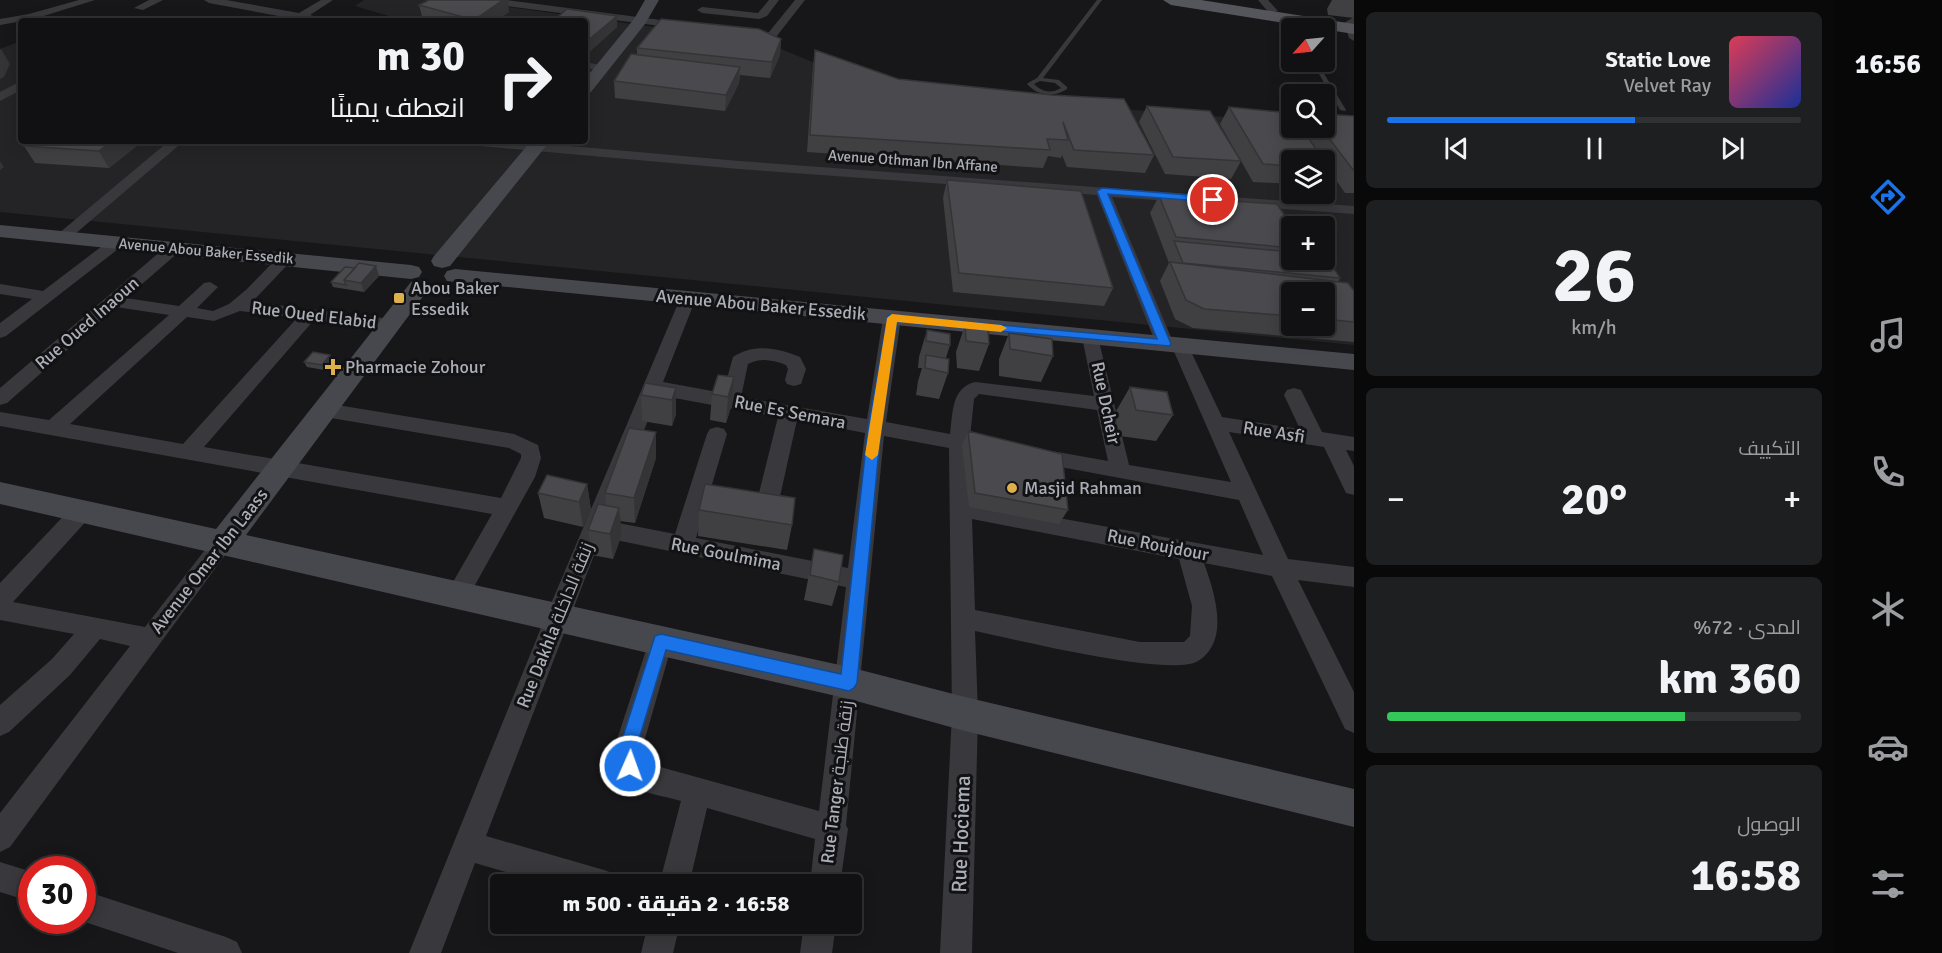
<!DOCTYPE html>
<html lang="ar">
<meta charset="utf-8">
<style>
:root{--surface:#111113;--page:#1e1f21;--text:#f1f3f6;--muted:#9c9da0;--line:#303133;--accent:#1a73e8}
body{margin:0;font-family:Signika,Cairo,sans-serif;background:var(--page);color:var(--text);direction:rtl;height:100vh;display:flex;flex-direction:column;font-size:22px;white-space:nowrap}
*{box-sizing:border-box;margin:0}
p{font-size:20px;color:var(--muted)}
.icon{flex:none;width:33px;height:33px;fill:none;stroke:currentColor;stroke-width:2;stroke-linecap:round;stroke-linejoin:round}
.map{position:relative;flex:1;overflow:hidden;direction:ltr}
.side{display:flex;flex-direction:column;gap:12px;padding:12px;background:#09090a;width:480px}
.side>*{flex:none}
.banner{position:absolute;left:18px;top:18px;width:570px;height:126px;border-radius:6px;box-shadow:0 3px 15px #0003,0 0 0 2px var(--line);direction:rtl;background:#111113;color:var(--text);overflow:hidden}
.needle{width:39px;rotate:243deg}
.buttons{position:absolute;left:1281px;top:18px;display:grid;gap:12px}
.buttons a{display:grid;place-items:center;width:54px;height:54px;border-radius:6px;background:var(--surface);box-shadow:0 3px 15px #0003,0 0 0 2px var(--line);font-size:30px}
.speed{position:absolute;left:18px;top:856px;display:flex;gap:12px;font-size:30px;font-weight:700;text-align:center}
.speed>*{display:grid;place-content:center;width:78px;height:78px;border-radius:50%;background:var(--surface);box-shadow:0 3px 15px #0003,0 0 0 2px var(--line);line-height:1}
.speed .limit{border:9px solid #d22;background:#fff;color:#111}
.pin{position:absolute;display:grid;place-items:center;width:51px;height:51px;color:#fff;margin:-26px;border:3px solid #fff;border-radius:50%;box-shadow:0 2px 6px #0007}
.me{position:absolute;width:66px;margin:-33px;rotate:2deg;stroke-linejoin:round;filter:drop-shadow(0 0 4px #0008)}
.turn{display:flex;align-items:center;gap:21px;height:126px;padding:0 24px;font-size:27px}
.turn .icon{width:78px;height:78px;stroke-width:2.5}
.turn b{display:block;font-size:42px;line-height:51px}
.big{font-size:45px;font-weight:800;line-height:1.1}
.side .tile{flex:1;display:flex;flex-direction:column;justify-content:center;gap:9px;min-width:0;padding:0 21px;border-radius:9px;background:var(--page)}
.side .dial{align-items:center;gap:0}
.dial b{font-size:78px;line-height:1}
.song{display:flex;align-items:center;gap:18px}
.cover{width:72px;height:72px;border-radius:9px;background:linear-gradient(135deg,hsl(350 70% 55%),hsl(230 70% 35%))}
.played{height:6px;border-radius:3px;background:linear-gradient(90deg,var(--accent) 60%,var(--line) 60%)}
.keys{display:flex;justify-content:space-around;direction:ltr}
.heat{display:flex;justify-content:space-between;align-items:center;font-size:33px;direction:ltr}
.charge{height:9px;border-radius:4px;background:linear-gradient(90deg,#34c759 72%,var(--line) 0)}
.trip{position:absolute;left:490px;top:874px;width:372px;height:60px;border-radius:6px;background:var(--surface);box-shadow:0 3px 15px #0003,0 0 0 2px var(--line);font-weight:800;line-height:60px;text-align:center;direction:rtl}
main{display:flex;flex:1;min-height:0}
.tab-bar{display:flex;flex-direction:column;width:108px;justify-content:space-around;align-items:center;background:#070708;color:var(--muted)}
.tab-bar .icon{width:42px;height:42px}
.tab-bar .selected{color:var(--accent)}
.tab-bar b{font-size:27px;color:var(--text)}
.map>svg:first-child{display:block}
.built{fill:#242326;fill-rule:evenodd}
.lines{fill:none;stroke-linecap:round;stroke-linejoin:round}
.lane{fill:#39393d;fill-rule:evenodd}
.street{fill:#39393d;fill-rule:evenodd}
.secondary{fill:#47484d;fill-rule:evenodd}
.primary{fill:#55565c;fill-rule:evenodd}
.wall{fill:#404043;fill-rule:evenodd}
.shaded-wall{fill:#343437}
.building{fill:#4a4a4e;stroke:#343437;stroke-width:1.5}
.route{fill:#1a73e8;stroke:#114b97;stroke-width:1.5}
.slow{fill:#f59e0b}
.poi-dot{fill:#ddb04c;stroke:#121214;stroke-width:2}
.labels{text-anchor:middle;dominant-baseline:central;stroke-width:6;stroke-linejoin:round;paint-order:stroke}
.far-street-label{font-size:15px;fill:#abaeb7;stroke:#121214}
.poi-label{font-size:18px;fill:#abaeb7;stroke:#121214;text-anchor:start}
.street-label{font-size:18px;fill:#abaeb7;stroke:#121214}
.near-street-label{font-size:21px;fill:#abaeb7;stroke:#121214}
</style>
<main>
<nav class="tab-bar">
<b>16:56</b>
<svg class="icon selected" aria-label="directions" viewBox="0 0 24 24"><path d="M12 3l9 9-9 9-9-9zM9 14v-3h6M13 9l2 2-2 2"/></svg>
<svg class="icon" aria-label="music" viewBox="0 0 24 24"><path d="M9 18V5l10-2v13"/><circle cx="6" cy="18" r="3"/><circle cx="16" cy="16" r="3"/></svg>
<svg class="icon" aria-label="phone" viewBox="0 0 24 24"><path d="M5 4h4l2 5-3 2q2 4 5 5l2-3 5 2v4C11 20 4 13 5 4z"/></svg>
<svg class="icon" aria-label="climate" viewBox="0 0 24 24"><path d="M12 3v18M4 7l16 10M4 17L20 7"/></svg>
<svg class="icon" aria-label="car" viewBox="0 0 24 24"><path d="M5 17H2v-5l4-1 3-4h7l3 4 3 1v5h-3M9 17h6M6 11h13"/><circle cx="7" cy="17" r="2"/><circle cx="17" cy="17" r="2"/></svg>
<svg class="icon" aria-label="filters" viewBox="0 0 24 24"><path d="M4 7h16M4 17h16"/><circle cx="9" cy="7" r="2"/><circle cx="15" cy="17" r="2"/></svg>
</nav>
<section class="side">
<div class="tile">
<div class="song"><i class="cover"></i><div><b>Static Love</b><p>Velvet Ray</p></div></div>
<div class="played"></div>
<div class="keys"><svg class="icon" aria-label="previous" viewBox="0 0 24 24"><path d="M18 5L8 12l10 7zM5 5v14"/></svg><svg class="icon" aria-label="pause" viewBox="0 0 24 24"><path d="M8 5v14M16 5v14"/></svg><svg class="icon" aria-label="next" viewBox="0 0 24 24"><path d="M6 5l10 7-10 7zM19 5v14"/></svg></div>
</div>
<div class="tile dial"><b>26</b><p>km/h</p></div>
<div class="tile"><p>التكييف</p>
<div class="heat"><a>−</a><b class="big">20°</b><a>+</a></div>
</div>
<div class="tile"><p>المدى · 72%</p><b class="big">360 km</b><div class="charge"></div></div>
<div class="tile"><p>الوصول</p><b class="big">16:58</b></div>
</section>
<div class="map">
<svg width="1354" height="953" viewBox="0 0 1354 953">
<rect width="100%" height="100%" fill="#171719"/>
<path class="built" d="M364,0H457L764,42L883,91L1291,122L1292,128L1354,127V345L0,212V49L21,41V141H585V21H398L399,19L355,6ZM1292,160H1324V194H1292ZM1292,226H1324V260H1292ZM1292,292H1324V326H1292Z"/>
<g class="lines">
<path class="lane" d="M1097,0H1102L1043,78L1059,80L1067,87V89C1053,98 1038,96 1027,84L1028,83L1037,78ZM1040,81L1055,83L1061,88C1051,94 1042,92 1034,84Z
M1312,62H1317L1346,110L1345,111L1340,110Z"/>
<path class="street" d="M79,0H95L34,19L0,25V19L29,14Z
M149,0H163L143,10L134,8Z
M204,0H226L299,13L321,0H333L310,15L331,21L300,20L209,3Z
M478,0H506L684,23L689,26L684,29L483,3Z
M769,0H779L767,16L759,19L702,13L697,10L702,7L758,13Z
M795,0H805L776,37L745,38L740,35L745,32H769Z
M1258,0H1268L1278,11L1269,13Z
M1354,17V41L1349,38L1344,23Z
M585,62L606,66L608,68L602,71L585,68Z
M21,81V90L0,101V92Z
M169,141H184L68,240H58L55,237L58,234Z
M462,141H514L739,161L1354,206V214L1112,197L1173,342L1180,339L1186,341L1222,417L1300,429L1284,395L1287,390L1294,388L1301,390L1322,432L1354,437V451L1346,450L1354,466V495L1346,493L1324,447L1229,432L1288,559L1354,567V587L1298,580L1354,692V733L1345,729L1272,576L1204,563C1214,591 1231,641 1198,661C1170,678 1014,639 975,631L978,714L972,953H940L952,714L949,448L884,436L846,825L848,829L840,885H810L815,839L707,808L689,885H659L681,801C643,790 619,794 614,749L649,641L652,633L661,630L670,633L673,641L642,749L643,760L646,763L819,811L846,587L601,537L486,836L604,870L615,874L619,885H551L475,863L441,953H409L545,618L682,294H694L696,298L663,382L723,393L733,357C754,343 778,348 800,357L806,369L801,384L794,386L787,384L785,380L788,369L786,365C774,360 760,357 748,364L741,397L867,419L883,318L886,314H898L901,318L886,422L950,434C953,413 951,388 975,382L1094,396L1082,337L1085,333H1097L1129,465L1231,482L1172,347L1165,350L1159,348L1156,344L1097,195L739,169L469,145ZM979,394L1097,410L1108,461L1035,448L1028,451L1025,456L1028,461L1239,500L1263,555L971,502L969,452L979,450L982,445L979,440L970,437L974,399ZM658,395L778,417L757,501L760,507L768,509L776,507L779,501L797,420L865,433L848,568L696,538L727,434L724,429L717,427L710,429L707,434L675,534L608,521ZM972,519L1179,559L1192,606L1190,636L1184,642H1140L975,610Z
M116,238L122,240L124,243L122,246L6,336L0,338V323L32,299L0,294V284L43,291L110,240Z
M174,243L180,245L182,248L180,251L126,298L179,306L204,283L210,282L218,287L197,308L213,311L229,304L247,289L280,255L286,253L294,258L252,302L391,319L397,320L400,324L397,328L391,329L314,320L204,447L501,498L521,458V454L509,448L325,417L318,415L315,410L318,405L325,403L514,434L538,445L541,458L535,477L465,603L457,606L449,603L445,596L492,514L0,426V412L49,420L169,315L116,307L7,403L0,405V388L168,245ZM240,311L297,318L183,444L70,424L187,317L214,321Z
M82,502L90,505L93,511L90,517L13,602L145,627L215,537L223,534L231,537L234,543L10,847L0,852V813L130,646L100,639L70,675L9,732L0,736V705L52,659L74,634L0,620V583L74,505Z
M0,862L32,872V902L0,892Z
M82,890L226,937L237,942L242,953H178L82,921Z
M648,924H680L673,953H641Z
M804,924H836L832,953H800Z"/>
<path class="secondary" d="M645,0H659L645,24L591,92L585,94V79L634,19Z
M531,141H550L450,266L442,268L434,266L431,261L434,256Z
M0,225L411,265L419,267L422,272L419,277L411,279L0,237Z
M455,269L1354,354V370L447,281L444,276L447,271Z
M419,280L427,282L430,287L246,535L849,667L965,697L1354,789V827L965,731L849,699L0,504V482L216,529L411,282Z"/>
<path class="primary" d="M1163,0H1201L1354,24V34L1171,5Z"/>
</g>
<path class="wall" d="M1332,0H1354V18L1328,15L1327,9Z
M419,5L509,12L496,21H426L423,20Z
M585,21L617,27L587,54H585Z
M781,39L780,55L770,78L740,75L739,83L725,111L615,98L614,81L637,54V48Z
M815,50L898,79L1154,155L1145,173L1067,167L1062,155L1061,158L1048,156L1043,168L807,152L813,66Z
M1147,106L1241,161L1231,179L1165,174L1139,122Z
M1229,107L1292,128H1324L1354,116V193H1345L1329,170L1324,177V160H1292V184L1253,182L1220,124Z
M31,141H143L109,168L35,163L24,146Z
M947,180L1113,288L1104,306L953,292L943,198Z
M1159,196L1292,248V260L1340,278L1338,282L1354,291V342L1193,328L1175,319L1160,281L1169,263L1150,213ZM1292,292H1324V326H1292Z
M379,276L364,292L333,287L331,282Z
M965,325L989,344L979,371L957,368L956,352Z
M927,330L950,345L946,358L948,373L939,399L916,395L918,381L922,368H918L919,357Z
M1009,333L1053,356L1041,382L999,376V359Z
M332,360L324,370L307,367L304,362Z
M734,377L732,404L726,423L710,420L712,394Z
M1130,387L1173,415L1156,441L1120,436L1115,413Z
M676,388V414L672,426L642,421L641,395Z
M968,431L1068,510L1059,524L969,507L962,445Z
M656,458L635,523L620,521L622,534L613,559L592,555L588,530L606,506L605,493Z
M587,484L591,510L583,527L544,518L538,493Z
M699,510L792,525L787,550L698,536Z
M814,549L839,582L832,606L804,600Z"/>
<path class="shaded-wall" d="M503,0H508L509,12L496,21H474V20Z
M617,16V27L587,54L586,42Z
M781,39L780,55L770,78L772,62Z
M1,49L10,64L4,77L0,79V50Z
M740,67L739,83L725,111L726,95Z
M112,141H143L109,168L99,151Z
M0,161L4,167L0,170Z
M376,266L379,276L364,292L361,283Z
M330,355L332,360L324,370L322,365Z
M734,377L732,404L726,423L728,397Z
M676,388V414L672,426V400Z
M656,432V458L635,523L634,498Z
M587,484L591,510L583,527L579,502Z
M619,508L622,534L613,559L610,534Z"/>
<path class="building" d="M429,0H503L474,20L419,5Z
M567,9L617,16L586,42H585V21H553Z
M661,19L759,29L781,39L772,62L637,48Z
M815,50L898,79L1052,95L1124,99L1154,155L1074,150L1063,122L1068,140L1047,139L1050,150L810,135Z
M631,54L740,67L726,95L614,81Z
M1147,106L1210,111L1241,161L1173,157Z
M1229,107L1291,113L1292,128H1301L1324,160H1292V166L1263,164Z
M1324,114L1354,116V171L1321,128H1324Z
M31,141H112L99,151L24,146Z
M1324,161L1330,169L1324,168Z
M947,180L1081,191L1113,288L959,273Z
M1159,196L1277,204L1292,226V248L1176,237Z
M1174,241L1292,252V260H1324V255L1326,256L1340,278L1183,263Z
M1170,262L1348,283L1354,291V322L1324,319V292H1292V316L1204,309L1186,300Z
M359,263L376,266L361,283L344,280Z
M345,267L355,268L344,280L346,285L331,282Z
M965,325L988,328L989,344L966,341Z
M927,330L950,334V345L926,341Z
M1009,333L1052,339L1053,356L1010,349Z
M313,352L330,355L322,365L304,362Z
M926,355L949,359L948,373L925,368Z
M718,375L734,377L728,397L712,394Z
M645,383L676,388L672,400L641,395Z
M1130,387L1167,392L1173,415L1136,410Z
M629,428L656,432L634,498L605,493Z
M968,431L1062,454L1068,510L975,493Z
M547,475L587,484L579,502L538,493Z
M705,484L795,498L792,525L699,510Z
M598,504L619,508L610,534L588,530Z
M814,549L843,555L839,582L810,575Z"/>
<path class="route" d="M1102,188L1213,197L1218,200L1213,202L1108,194L1171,344L1169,346L897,322L881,428L857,683L854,688L849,691L666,650L636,749L639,766L637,772L630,775L624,772L619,749L655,636L661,634L841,674L868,428L888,315L1157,339L1097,191Z"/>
<path class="slow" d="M892,314L1001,325L1007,328L1001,332L897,322L878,455L872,460L865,455L887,318Z"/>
<g class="poi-dot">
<rect x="393" y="292" width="12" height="12" rx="3"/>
<path d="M330 358h6v6h6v6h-6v6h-6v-6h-6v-6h6z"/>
<circle cx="1012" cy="488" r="6"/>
</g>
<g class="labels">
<g class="far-street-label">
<text transform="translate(913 161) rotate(4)">Avenue Othman Ibn Affane</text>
<text transform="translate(206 251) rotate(5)">Avenue Abou Baker Essedik</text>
</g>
<g class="poi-label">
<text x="411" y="288">Abou Baker<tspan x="411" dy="21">Essedik</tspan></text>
<text x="345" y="367">Pharmacie Zohour</text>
<text x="1024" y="488">Masjid Rahman</text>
</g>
<g class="street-label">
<text transform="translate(761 305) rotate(5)">Avenue Abou Baker Essedik</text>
<text transform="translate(314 315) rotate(7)">Rue Oued Elabid</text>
<text transform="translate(87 323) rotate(-41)">Rue Oued Inaoun</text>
<text transform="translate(1106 403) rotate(78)">Rue Dcheir</text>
<text transform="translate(790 412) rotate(11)">Rue Es Semara</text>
<text transform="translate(1274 432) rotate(9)">Rue Asfi</text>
<text transform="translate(1158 545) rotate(11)">Rue Roujdour</text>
<text transform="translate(726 554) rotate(11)">Rue Goulmima</text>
<text transform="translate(209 561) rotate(-52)">Avenue Omar Ibn Laass</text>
<text transform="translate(555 625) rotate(-68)">Rue Dakhla زنقة الداخلة</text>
<text transform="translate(837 782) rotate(-83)">Rue Tanger زنقة طنجة</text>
</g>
<g class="near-street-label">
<text transform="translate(961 834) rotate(-88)">Rue Hociema</text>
</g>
</g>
</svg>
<div class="buttons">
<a><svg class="needle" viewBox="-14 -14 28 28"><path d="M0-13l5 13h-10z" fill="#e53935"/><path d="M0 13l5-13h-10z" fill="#9c9da0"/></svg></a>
<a><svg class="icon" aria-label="search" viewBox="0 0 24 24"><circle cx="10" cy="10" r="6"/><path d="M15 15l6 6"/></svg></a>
<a><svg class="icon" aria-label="layers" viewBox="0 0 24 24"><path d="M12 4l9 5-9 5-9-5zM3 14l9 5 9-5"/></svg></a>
<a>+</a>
<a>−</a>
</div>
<div class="speed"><div class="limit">30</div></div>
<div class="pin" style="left:1213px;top:200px;background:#d93025"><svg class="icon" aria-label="arrive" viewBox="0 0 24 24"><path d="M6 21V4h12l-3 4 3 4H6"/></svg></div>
<svg class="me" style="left:630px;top:766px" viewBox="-20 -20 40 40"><circle r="17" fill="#1a73e8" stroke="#fff" stroke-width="3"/><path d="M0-11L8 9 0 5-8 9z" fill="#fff"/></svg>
<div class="trip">16:58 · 2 دقيقة · 500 m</div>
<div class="banner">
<div class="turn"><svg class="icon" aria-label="right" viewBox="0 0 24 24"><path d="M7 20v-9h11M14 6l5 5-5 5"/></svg><div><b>30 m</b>انعطف يمينًا</div></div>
</div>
</div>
</main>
